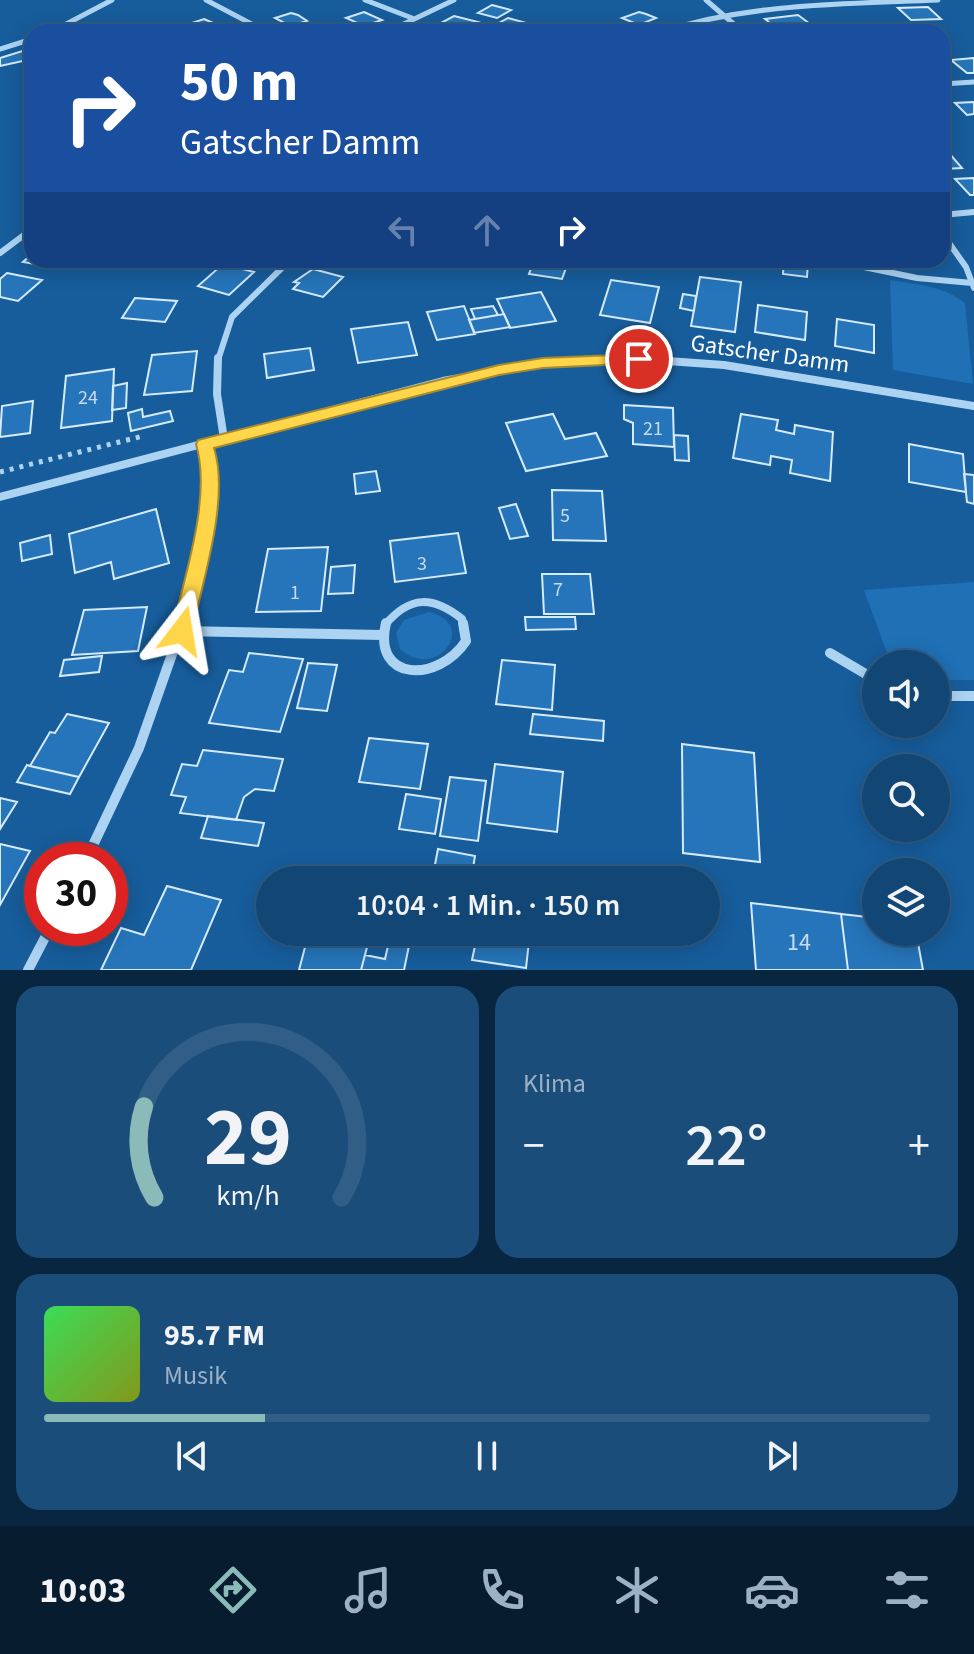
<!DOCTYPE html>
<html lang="de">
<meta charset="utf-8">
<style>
:root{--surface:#114675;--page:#1a4d7a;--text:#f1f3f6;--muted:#9cb1c5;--line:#305e87;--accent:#8bbbb9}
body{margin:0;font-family:"Source Sans 3",sans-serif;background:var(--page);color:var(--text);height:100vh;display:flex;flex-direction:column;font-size:30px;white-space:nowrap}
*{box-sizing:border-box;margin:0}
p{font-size:26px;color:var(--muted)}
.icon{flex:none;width:44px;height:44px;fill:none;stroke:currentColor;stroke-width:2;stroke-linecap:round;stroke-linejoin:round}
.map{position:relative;height:970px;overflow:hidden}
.panel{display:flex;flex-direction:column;gap:16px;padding:16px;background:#092640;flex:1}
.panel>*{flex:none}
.guide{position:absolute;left:24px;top:24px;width:926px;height:244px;border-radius:24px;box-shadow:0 4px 20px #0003,0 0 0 2px var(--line);background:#1a4fa0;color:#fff;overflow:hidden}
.tools{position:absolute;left:862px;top:650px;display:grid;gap:16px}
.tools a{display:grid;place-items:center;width:88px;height:88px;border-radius:50%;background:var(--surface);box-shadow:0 4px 20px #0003,0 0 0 2px var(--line);font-size:40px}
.speed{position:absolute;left:24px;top:842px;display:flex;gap:16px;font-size:40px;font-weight:700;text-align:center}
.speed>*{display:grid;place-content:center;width:104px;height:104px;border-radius:50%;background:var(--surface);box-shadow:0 4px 20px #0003,0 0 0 2px var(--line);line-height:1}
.speed .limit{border:12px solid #d22;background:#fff;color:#111}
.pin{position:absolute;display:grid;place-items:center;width:68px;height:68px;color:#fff;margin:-34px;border:4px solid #fff;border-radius:50%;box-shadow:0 2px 8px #0007}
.me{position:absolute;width:88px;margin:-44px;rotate:14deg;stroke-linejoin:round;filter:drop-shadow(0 0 6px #0008)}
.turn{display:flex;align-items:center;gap:28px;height:168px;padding:0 24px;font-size:36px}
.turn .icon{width:104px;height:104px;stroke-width:2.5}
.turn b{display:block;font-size:56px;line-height:68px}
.lanes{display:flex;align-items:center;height:76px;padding:0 24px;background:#0003;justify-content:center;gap:40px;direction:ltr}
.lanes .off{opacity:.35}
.big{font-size:60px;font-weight:600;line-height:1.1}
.panel .card{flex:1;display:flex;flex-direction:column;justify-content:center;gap:12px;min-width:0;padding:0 28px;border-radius:24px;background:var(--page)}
.panel .dial{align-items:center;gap:0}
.dial svg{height:208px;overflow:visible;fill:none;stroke:var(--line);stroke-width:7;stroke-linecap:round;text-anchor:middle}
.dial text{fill:var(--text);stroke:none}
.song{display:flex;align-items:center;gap:24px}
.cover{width:96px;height:96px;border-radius:12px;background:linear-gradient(135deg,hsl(130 70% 55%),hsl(70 70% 35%))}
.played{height:8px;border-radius:4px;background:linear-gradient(90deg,var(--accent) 25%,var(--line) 25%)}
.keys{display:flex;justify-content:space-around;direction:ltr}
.heat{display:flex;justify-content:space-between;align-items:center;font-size:44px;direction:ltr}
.panel .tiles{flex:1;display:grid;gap:16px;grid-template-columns:1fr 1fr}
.card:last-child{grid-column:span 2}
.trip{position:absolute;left:256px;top:866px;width:464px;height:80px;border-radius:40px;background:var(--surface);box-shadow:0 4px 20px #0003,0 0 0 2px var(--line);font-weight:600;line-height:80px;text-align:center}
.tabs{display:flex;height:128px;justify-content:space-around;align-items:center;background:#071c2f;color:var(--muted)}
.tabs .icon{width:56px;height:56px}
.tabs .selected{color:var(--accent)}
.tabs b{font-size:36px;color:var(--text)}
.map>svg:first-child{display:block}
.green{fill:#1f70b5}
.building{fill:#2675ba;stroke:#d5ebfc;stroke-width:2}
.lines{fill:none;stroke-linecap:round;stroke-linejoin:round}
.path{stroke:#add3f2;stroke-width:5;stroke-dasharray:4 6;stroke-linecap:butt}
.street-far3{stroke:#add3f2;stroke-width:5}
.street-far2{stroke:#add3f2;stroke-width:6}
.street-far1{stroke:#add3f2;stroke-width:8}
.street{stroke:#add3f2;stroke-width:10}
.route{fill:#ffd54a;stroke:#a68a30;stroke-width:2}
.labels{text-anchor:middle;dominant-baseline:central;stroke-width:8;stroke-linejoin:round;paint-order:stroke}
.number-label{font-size:20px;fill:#c9dcee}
.street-label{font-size:24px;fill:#fff;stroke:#175d9c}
.near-number-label{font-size:24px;fill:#c9dcee}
</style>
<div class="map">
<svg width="974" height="970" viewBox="0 0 974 970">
<rect width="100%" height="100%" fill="#175d9c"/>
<path class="green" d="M890,280C916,284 944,286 965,303L973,384L893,370Z
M974,582V680H936V664H896L888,656L864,590Z
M429,612C480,624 436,682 400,649L396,633L404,620Z"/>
<path class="building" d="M492,5L511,10L497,18L478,13Z
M928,7L941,19L911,20L898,8Z
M364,12L382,20L364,26L346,18Z
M639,12L646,14L656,18L639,25L622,18Z
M291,13L298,15L307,21L290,26L275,18Z
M798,15L821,32L779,30L765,19Z
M454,16L478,22L462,30L439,24Z
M508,18L530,24L521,29L499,23Z
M204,19L227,29L186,32L177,28Z
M862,23H892L901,32H870Z
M604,24L621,30L586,31Z
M29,49L32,59L0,66V58Z
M974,58V73H967L951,60Z
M974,102V114L967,115L955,103Z
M949,153L962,168L942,169V154Z
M974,178V195H970L955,179Z
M32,254V260H66L56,268L23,262Z
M784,260L808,263L807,277L783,274Z
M541,261L567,265L562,279L529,274L533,263Z
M223,264L254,272L229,295L198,286Z
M313,269L343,277L323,297L293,289L299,283L294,282Z
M7,273L42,280L18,301L0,297V279Z
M700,277L741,282L735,332L691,326Z
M611,280L659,287L650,323L600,315Z
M541,292L556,321L510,328L497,299Z
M683,294L696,296L694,311L680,308Z
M135,298L177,301L165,322L122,318Z
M758,305L807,312L805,340L755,332Z
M464,306L475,334L437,340L427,312Z
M493,306L498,315L475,319L471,309Z
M504,314L510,327L474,333L469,320Z
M837,319L874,325V353L835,346Z
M408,322L417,355L358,363L351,329Z
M310,348L314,370L267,378L264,354Z
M197,351L192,391L144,395L152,355Z
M114,369L112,421L61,428L66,376Z
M127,383L126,408L112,410L113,386Z
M33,401L30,433L0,437L2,406Z
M624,405L673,408L674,447L633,444V423L624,419Z
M142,409L143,417L170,411L173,421L131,431L128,413Z
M553,414L565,439L596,433L607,456L526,471L506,423Z
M741,414L778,420L776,430L794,434L795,425L833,432L830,481L790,473L792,460L771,456L770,465L733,458Z
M674,435L688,436L689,461L675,460Z
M909,444L963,454L966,492L909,482Z
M376,471L380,491L356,494L354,474Z
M964,474L974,475V504L967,502Z
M552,490L602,491L606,541L553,540Z
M516,504L528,536L510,539L499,508Z
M156,509L169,563L114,579L111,562L75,573L69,534Z
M458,533L466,573L395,582L390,541Z
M50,535L52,554L22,561L20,543Z
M328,547L321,611L256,612L268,549Z
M355,565L353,593L328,594L331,567Z
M542,574H590L594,614H544Z
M147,607L138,651L72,655L84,610Z
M525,617H575L576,629L526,630Z
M249,653L303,659L280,732L209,723L229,670L243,672Z
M102,656L99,672L60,676L64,660Z
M502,660L555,665L552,710L496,704Z
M308,663L337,665L327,711L297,708Z
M67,714L109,723L79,777L30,766L50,732L55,733Z
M533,714L604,721L603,741L530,734Z
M369,738L428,744L420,789L359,782Z
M682,744L754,753L760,862L683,853Z
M203,750L283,759L274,791L255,789L244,797L236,820L180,813L186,797L171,795L182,764L197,766Z
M495,764L563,772L557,832L487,823Z
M27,765L30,766L79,777L70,794L17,782Z
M450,777L486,781L478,841L440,836Z
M406,794L441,799L435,834L399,829Z
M0,798L17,802L0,829Z
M208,816L264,823L258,846L201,838Z
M0,844L30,851L0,905Z
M438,849L475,856L471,880H432Z
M167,886L221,900L191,970H101L121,928L144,935Z
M751,903L841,914L848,970H756Z
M841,914L876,918V932H916L923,970H848Z
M309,932H371L361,970H299Z
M467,932H530L526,968L472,960L476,941L466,940Z
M391,933L411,936L404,970H361L365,955L385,959Z"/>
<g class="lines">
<path class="path" d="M0,472L143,436"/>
<path class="street-far3" d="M206,0L267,32
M365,0L412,18
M706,0L743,32
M51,32L112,0
M387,32L454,0
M661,32C751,3 844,4 938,0
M0,49L32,39
M942,84L974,82"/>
<path class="street-far2" d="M942,215L974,212
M942,233L966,267L974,288
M0,253L32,229
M830,260L917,278L972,283
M218,360L232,317L290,260
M619,360H651"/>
<path class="street-far1" d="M218,358L217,394L224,439
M0,497L443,381L543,363L639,359L724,365L974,406
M182,625C198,568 219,503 204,444
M385,625C410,595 433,596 462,619L463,625"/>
<path class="street" d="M386,623C372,682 438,683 466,641L463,623
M182,631L382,635
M830,653L876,680
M936,696H974
M86,860L139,748L183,623
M28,970L50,928"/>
</g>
<path class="route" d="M639,354L644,356V363L543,368L499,375L214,448C230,498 203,580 192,631L182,640L175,637L172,631C184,577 212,498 196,444L198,440L499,365L543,358Z"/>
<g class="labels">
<g class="number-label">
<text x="88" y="398">24</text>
<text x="653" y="429">21</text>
<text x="565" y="516">5</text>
<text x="422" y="564">3</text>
<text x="558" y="590">7</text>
<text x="295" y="593">1</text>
</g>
<g class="street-label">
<text transform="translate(770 354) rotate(8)">Gatscher Damm</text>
</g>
<g class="near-number-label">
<text x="799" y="942">14</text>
</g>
</g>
</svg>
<div class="tools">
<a><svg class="icon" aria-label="sound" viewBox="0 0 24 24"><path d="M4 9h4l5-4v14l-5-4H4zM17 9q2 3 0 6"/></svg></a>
<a><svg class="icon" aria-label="search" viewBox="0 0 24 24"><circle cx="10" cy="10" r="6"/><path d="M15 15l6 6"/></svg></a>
<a><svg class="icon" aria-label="layers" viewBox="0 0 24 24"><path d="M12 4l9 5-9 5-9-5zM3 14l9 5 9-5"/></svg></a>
</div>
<div class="speed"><div class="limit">30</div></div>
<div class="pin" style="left:639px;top:359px;background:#d93025"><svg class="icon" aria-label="arrive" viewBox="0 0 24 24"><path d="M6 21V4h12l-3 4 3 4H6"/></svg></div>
<svg class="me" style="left:182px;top:631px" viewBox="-20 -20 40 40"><path d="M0-17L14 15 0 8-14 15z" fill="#ffd54a" stroke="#fff" stroke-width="4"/></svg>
<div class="trip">10:04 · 1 Min. · 150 m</div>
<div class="guide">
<div class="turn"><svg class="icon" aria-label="right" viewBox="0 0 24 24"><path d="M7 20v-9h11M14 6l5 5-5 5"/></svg><div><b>50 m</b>Gatscher Damm</div></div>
<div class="lanes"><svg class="icon off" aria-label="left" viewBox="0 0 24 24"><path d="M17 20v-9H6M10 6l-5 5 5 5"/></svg><svg class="icon off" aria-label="ahead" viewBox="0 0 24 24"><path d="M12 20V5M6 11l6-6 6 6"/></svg><svg class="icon" aria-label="right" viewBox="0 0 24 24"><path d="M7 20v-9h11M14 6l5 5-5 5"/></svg></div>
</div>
</div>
<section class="panel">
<div class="tiles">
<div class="card dial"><svg viewBox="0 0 100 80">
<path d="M14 69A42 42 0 1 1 86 69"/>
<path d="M14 69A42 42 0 0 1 10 34" stroke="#8bbbb9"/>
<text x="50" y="56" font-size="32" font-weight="700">29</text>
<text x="50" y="72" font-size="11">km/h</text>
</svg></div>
<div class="card"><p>Klima</p>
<div class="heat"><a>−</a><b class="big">22°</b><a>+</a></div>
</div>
<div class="card">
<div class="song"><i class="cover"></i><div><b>95.7 FM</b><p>Musik</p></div></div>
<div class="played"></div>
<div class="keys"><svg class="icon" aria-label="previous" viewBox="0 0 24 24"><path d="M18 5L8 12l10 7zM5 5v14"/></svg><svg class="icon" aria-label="pause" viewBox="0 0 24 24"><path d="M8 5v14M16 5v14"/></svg><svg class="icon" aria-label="next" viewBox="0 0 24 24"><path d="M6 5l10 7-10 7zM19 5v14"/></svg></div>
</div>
</div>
</section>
<nav class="tabs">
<b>10:03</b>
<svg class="icon selected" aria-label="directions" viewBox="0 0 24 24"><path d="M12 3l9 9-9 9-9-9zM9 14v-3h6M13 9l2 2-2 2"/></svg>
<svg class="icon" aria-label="music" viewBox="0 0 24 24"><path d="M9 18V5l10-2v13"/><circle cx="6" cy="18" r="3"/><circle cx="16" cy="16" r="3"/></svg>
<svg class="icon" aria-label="phone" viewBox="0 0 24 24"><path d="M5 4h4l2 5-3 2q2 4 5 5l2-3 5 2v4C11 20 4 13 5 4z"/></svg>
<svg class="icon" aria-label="climate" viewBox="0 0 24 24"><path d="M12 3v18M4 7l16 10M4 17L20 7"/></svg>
<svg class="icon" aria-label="car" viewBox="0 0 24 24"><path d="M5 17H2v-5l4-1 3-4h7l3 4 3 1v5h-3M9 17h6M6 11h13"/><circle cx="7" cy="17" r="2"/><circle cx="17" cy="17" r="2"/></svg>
<svg class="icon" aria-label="filters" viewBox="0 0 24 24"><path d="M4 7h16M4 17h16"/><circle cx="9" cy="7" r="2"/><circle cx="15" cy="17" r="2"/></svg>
</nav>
